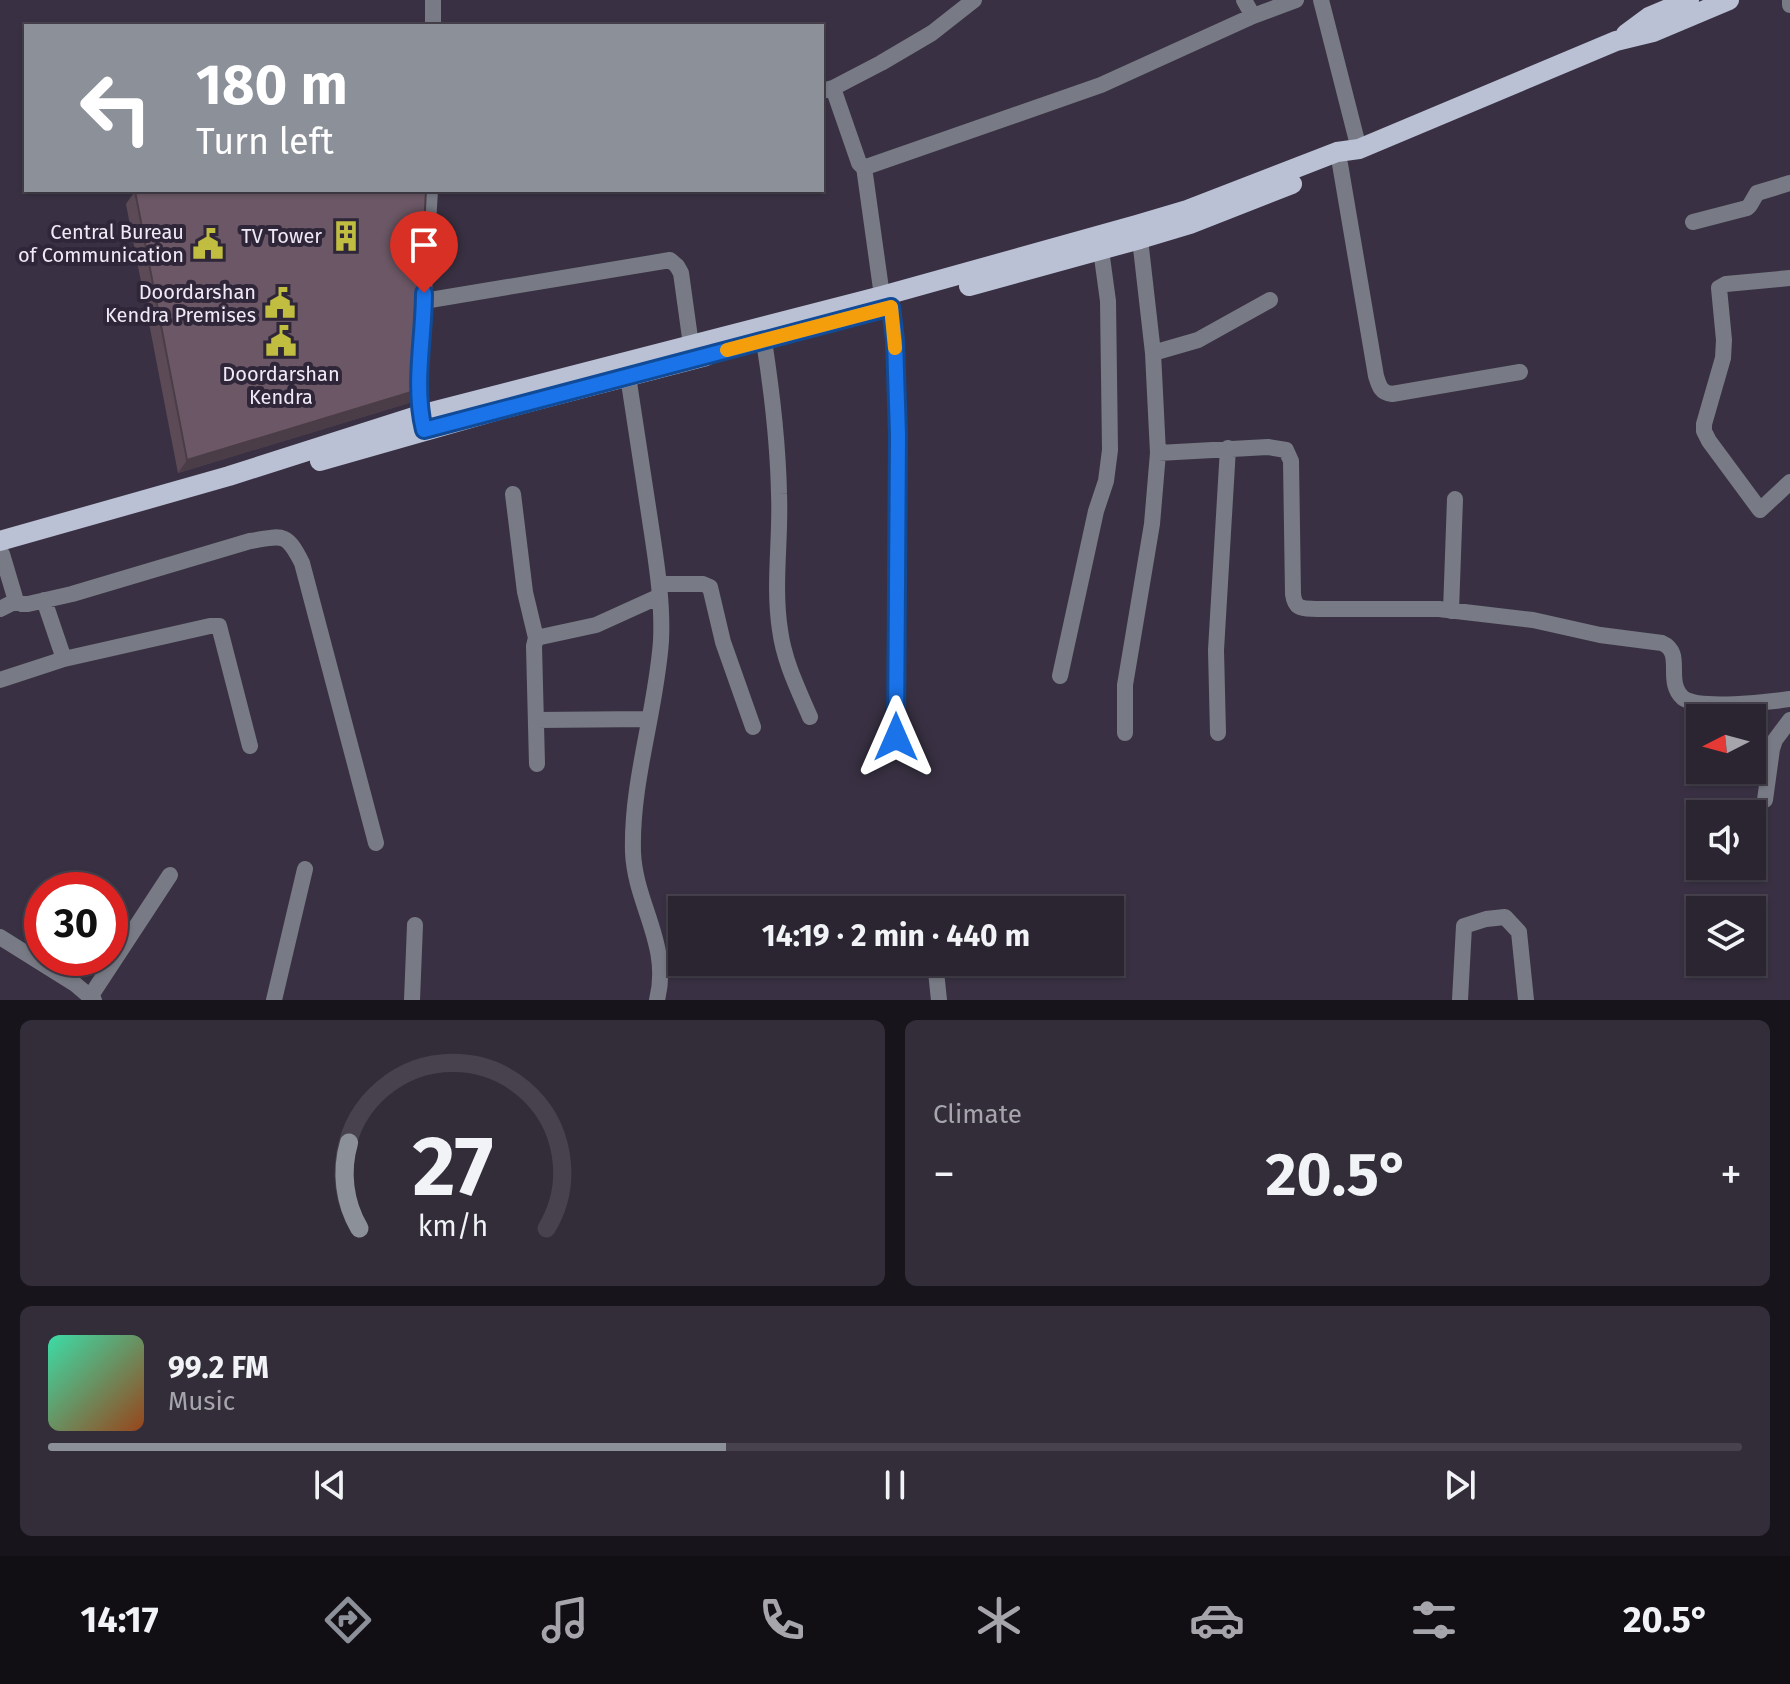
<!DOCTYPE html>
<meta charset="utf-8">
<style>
:root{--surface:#2b2532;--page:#332d3a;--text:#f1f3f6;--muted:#a6a5ac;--line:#47424d;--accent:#8c9099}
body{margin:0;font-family:"Fira Sans",sans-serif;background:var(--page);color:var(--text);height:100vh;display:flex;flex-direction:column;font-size:30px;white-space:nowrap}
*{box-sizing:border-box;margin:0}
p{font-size:26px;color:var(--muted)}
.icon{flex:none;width:44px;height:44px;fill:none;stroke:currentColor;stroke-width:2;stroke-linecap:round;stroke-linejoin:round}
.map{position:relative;height:1000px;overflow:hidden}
.side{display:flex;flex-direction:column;gap:20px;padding:20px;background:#18141c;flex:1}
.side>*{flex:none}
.hud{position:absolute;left:24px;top:24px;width:800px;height:168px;border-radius:0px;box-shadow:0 2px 6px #0004,0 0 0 2px var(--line);background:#8c9099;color:#fff;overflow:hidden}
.needle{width:52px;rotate:264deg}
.tools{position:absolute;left:1686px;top:704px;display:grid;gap:16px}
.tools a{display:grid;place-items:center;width:80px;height:80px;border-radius:0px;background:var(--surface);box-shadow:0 2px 6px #0004,0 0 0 2px var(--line);font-size:40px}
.speed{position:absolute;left:24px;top:872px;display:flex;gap:16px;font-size:40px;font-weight:700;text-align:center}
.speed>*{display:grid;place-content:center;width:104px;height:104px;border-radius:50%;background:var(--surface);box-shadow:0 2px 6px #0004,0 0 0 2px var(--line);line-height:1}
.speed .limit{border:12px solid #d22;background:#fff;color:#111}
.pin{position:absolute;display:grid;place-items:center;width:68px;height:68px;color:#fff;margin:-82px -34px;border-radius:50% 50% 50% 0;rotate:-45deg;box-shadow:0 0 8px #0007}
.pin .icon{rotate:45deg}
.me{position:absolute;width:88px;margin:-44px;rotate:0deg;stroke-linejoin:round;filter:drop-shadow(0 0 6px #0008)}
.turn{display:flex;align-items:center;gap:28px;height:168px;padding:0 40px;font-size:36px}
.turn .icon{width:104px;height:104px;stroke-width:2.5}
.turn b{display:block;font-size:56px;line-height:68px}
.big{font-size:60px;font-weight:700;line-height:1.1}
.side .widget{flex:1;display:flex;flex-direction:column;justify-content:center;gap:12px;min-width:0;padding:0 28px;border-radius:12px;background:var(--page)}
.side .dial{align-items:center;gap:0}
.dial svg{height:208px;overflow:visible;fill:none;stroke:var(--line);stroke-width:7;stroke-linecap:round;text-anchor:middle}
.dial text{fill:var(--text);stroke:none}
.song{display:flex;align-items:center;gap:24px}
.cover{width:96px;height:96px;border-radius:12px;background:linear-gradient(135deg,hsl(160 70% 55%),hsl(20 70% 35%))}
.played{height:8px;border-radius:4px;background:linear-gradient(90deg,var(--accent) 40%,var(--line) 40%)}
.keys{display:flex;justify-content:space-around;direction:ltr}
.heat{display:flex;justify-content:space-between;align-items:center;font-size:44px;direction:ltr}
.side .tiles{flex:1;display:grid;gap:20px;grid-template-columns:1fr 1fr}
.widget:last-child{grid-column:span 2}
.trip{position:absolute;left:668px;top:896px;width:456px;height:80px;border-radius:0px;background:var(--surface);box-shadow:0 2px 6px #0004,0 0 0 2px var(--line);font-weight:700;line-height:80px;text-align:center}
.tab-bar{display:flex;height:128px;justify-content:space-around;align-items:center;background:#110f14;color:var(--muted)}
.tab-bar .icon{width:56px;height:56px}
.tab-bar .on{color:var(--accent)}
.tab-bar b{font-size:36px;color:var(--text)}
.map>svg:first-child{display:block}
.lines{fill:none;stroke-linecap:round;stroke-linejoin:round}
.minor{stroke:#787b85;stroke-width:16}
.tertiary{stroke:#787b85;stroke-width:16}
.primary{stroke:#bbc1d5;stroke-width:20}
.wall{fill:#5c4b57}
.shaded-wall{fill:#4b3d47}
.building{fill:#6b5765;stroke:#4b3d47;stroke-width:2}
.route-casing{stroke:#114b97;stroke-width:20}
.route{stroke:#1a73e8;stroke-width:14}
.slow{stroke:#f59e0b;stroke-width:14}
.labels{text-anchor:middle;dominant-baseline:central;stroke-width:8;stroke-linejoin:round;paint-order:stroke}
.poi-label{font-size:20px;fill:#f0eaf6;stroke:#2f2739;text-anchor:end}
</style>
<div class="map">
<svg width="1790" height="1000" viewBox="0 0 1790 1000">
<rect width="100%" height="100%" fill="#393143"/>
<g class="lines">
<path class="minor" d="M1244,0L1253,16
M1321,0L1359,149
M1790,0V5
M833,88L859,163L862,166L866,167L1101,85L1253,16L1296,0
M822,91L833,88L881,63L932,33L974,0
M1340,164L1376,376C1379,386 1381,393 1392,394L1520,372
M864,167L882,296
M1693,222L1747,208L1750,205L1757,193L1790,183
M1790,278L1726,284L1719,288L1724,340L1723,358L1704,424V431L1709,441L1760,510L1790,482
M424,301L670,260L677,266L681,273L691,345
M891,307L895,340L898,435L896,737
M764,341C772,392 778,443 779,494C781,539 773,585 780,630C784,661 798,689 810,717
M1153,353L1198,340L1270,300
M628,376C635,424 643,472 650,520C656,560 663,601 661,641C656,712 631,781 633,852C635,904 671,945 657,1000
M1158,453L1268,447L1286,450L1291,461L1293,594C1295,611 1304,608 1318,609H1439L1533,620L1600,635L1662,643C1685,653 1664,681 1683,698C1699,710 1769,702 1790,699
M513,494L525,592L536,638
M2,554L16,601L22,604H28L72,594L250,541C282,536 286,531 302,563L376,843
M660,584H703L710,587L723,642L753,727
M44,600L64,659L210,626H219L250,746
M0,609L16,601
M1451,611L1455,499
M1060,676L1096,511L1106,481L1110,450L1108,301L1101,250
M0,680L64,659
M536,720L649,719
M1125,733V685L1152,524L1158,453L1153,353L1140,239
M1218,733L1216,650L1228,448
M537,764L534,646L536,638L596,625L660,596
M1765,800L1772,749L1775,740L1790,720
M935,962L939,1000
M90,997L170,875
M274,1000L305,869
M412,1000L415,925
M1460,1000L1464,926L1486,919L1505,917L1519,932L1526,1000"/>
<path class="tertiary" d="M433,0V26
M422,424L420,415L419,377L430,190
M0,937L75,984L94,1000"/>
<path class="primary" d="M1626,34L1649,17L1689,0
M969,286L1140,239L1190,224L1292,184
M320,461L506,408L706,356
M0,541L229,476L420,415L882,296L1137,225L1187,210L1337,152L1359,149L1616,41L1653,32L1729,0"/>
</g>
<path class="wall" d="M135,191L417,363L418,390L409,403L178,473L126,204Z"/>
<path class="shaded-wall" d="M418,390L409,403L178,473L187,460Z"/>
<path class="building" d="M143,190H426L417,363L418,390L187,460L135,191Z"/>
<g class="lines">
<defs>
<path id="route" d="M424,293C424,338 413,385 424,430L891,307L895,340L898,435L896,737"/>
</defs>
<use href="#route" class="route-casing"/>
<use href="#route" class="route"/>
<path class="slow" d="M727,350L891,307L895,348"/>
</g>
<defs>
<symbol id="building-bare" viewBox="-9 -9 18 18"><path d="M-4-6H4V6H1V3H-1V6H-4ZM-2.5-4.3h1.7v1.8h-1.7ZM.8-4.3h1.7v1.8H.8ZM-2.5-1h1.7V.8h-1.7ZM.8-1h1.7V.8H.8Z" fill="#c1bd40" stroke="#2f2739" stroke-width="2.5" paint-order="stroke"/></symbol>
<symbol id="civic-bare" viewBox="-9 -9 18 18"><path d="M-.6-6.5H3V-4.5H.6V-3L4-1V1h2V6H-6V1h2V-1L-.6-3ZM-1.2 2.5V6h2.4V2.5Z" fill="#c1bd40" stroke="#2f2739" stroke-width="2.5" paint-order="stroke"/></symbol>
</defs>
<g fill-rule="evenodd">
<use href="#building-bare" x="324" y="214" width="44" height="44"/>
<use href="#civic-bare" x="186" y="222" width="44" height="44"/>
<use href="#civic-bare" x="258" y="281" width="44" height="44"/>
<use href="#civic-bare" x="259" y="319" width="44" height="44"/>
</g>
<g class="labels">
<g class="poi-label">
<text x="184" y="232">Central Bureau<tspan x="184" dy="23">of Communication</tspan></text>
<text x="322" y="236">TV Tower</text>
<text x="256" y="292">Doordarshan<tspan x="256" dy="23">Kendra Premises</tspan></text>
<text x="281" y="374" text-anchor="middle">Doordarshan<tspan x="281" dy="23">Kendra</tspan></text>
</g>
</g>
</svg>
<div class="tools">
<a><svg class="needle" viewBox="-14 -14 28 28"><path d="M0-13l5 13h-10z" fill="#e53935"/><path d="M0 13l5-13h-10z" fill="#a6a5ac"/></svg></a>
<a><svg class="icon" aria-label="sound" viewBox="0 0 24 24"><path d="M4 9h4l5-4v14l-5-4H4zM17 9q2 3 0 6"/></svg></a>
<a><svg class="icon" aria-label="layers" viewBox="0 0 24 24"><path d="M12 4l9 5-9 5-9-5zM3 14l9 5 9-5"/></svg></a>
</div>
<div class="speed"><div class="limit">30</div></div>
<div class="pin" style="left:424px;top:293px;background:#d93025"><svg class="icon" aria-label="arrive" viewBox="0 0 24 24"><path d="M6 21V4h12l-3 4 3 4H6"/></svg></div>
<svg class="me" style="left:896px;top:737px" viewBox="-20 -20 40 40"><path d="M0-17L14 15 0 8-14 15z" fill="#1a73e8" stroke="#fff" stroke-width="4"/></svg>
<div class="trip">14:19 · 2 min · 440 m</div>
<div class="hud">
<div class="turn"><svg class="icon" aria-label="left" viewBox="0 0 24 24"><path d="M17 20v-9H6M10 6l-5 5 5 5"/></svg><div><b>180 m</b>Turn left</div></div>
</div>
</div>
<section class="side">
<div class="tiles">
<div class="widget dial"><svg viewBox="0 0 100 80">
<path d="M14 69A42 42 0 1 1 86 69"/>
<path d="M14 69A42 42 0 0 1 10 36" stroke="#8c9099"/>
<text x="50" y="56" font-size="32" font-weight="700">27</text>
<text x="50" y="72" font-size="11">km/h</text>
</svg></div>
<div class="widget"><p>Climate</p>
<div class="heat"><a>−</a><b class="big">20.5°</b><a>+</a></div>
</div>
<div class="widget">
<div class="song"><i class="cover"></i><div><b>99.2 FM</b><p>Music</p></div></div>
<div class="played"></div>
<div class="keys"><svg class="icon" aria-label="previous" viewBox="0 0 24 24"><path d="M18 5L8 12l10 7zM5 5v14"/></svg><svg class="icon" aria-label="pause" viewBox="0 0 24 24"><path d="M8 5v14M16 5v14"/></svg><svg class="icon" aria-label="next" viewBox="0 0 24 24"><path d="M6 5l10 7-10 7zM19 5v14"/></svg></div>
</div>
</div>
</section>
<nav class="tab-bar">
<b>14:17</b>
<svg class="icon on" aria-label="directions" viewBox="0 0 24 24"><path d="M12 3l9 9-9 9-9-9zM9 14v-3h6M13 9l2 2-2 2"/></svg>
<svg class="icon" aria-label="music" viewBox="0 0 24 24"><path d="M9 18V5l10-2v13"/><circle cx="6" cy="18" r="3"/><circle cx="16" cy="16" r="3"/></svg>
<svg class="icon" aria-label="phone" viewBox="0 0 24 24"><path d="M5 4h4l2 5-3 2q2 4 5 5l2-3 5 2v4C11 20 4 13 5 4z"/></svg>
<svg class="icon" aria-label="climate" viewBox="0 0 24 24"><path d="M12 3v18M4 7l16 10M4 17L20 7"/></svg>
<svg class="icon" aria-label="car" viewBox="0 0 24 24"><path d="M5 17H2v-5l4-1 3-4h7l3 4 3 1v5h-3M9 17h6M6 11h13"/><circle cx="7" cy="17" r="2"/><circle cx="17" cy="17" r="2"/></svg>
<svg class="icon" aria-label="filters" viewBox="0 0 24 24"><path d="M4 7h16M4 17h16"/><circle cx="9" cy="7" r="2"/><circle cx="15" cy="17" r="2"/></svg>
<b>20.5°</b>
</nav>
